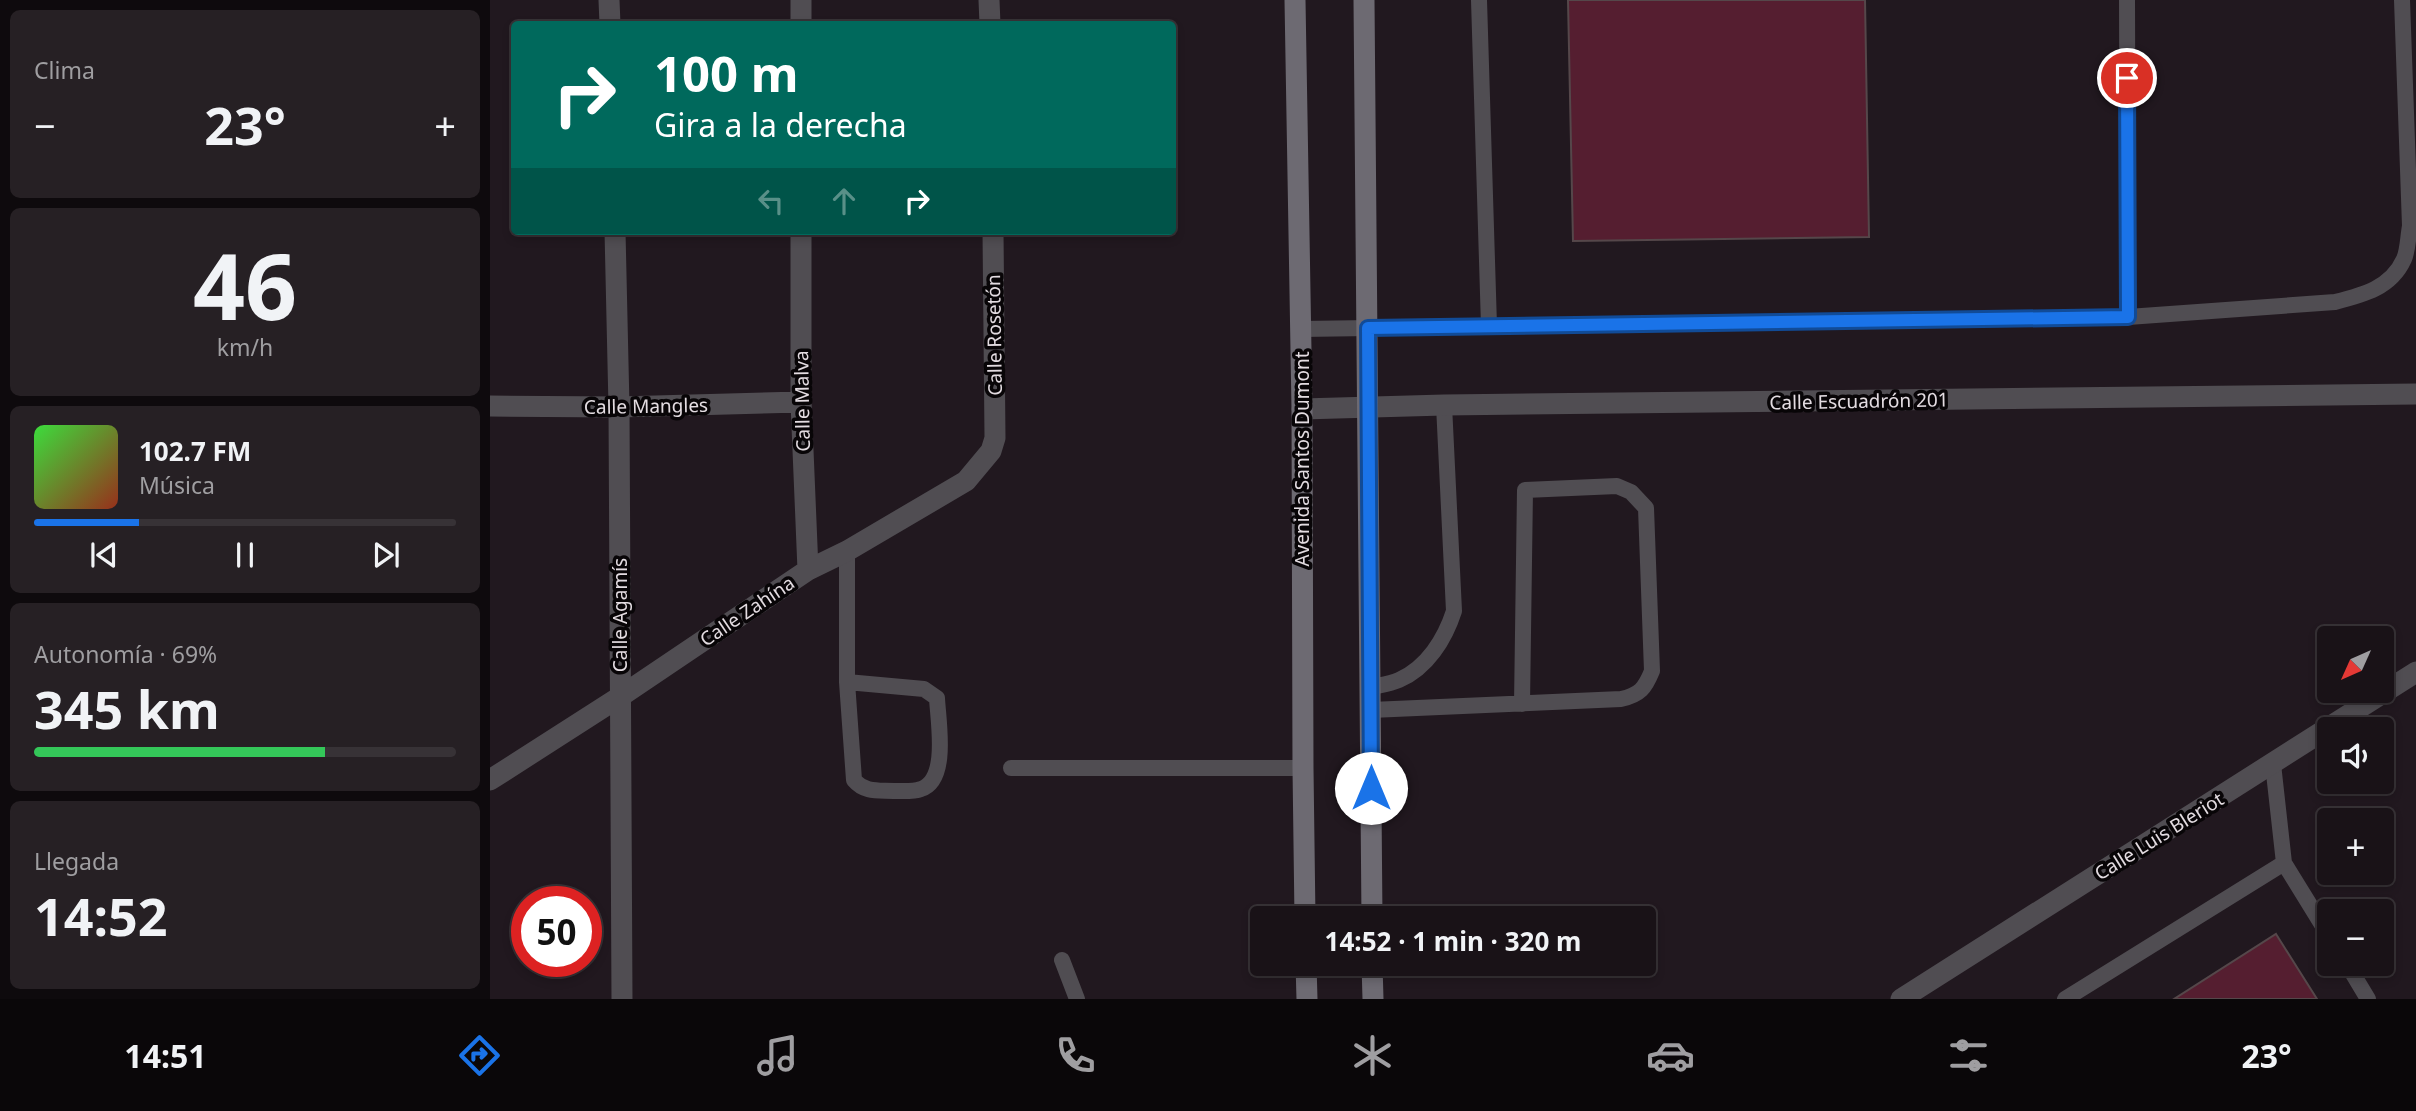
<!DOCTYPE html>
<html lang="es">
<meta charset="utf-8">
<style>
:root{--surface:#191217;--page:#262024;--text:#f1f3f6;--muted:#9f9ea1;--line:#373236;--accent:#1a73e8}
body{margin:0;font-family:"Noto Sans",sans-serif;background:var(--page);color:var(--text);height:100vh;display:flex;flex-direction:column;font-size:26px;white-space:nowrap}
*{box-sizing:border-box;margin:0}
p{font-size:23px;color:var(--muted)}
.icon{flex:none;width:38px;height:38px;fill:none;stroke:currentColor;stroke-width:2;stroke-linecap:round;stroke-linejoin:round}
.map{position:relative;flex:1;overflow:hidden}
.drawer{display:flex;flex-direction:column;gap:10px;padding:10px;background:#0e0a0d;width:490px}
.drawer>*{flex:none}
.banner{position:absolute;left:21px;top:21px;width:665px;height:214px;border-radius:7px;box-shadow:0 4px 10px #0003,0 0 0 2px var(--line);background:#00695c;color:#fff;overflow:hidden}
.needle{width:46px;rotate:225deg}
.controls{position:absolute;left:1827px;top:626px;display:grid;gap:14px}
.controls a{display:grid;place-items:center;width:77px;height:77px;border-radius:7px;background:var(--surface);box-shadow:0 4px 10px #0003,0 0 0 2px var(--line);font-size:35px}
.speed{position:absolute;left:21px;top:886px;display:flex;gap:14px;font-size:35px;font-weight:700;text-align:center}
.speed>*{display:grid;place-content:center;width:91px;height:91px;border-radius:50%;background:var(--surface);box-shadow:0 4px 10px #0003,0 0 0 2px var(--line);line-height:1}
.speed .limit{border:10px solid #d22;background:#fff;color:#111}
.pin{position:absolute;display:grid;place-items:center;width:60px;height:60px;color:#fff;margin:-30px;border:4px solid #fff;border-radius:50%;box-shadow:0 2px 7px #0007}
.me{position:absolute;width:77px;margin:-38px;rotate:0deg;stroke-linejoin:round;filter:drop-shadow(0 0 5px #0008)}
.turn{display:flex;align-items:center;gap:24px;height:147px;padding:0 28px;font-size:32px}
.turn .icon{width:91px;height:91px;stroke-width:2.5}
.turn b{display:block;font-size:49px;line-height:60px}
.lanes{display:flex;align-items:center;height:66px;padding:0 28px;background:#0003;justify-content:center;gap:35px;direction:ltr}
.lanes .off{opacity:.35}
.big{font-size:52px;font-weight:700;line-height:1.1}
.drawer .widget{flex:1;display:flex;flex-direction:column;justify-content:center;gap:10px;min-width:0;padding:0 24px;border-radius:10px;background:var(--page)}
.drawer .dial{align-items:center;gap:0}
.dial b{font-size:91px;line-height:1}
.song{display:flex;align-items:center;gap:21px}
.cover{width:84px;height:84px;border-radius:10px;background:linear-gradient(135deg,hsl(120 70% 55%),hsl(10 70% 35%))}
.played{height:7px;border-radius:4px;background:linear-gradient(90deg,var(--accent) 25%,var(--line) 25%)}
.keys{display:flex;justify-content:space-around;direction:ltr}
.heat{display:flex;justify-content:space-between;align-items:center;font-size:38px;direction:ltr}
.charge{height:10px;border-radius:5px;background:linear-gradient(90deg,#34c759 69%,var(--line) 0)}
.trip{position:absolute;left:760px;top:906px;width:406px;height:70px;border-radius:7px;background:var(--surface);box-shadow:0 4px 10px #0003,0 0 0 2px var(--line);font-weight:700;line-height:70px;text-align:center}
.dock{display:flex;height:112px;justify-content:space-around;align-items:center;background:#0a0709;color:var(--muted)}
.dock .icon{width:49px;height:49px}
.dock .on{color:var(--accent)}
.dock b{font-size:32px;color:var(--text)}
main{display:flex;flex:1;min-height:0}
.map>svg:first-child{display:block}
.building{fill:#551e30;stroke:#55474a;stroke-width:2}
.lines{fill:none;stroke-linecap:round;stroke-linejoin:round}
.service{stroke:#504d52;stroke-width:16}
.minor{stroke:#504d52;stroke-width:21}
.secondary{stroke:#6d6a72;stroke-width:21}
.route-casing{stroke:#114b97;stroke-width:18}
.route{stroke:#1a73e8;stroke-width:12}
.labels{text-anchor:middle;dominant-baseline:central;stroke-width:7;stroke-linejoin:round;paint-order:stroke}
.street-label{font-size:19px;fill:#e3dce1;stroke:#080507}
</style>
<main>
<section class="drawer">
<div class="widget"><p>Clima</p>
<div class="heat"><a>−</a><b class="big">23°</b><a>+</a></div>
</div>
<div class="widget dial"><b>46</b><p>km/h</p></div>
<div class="widget">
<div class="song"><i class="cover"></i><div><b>102.7 FM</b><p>Música</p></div></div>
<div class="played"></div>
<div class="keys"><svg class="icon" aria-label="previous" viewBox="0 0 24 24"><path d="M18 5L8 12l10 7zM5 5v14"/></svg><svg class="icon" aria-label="pause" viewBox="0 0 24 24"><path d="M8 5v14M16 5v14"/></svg><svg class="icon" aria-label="next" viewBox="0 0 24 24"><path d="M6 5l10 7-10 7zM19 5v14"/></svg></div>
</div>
<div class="widget"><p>Autonomía · 69%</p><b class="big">345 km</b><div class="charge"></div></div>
<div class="widget"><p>Llegada</p><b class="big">14:52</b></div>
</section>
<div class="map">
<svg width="1926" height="999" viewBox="0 0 1926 999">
<rect width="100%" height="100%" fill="#21181f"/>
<path class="building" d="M1078,0H1375L1379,237L1083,241Z
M1786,934L1827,999H1684Z"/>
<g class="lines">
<path class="service" d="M989,0L999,326
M1638,317L1845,302C1873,295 1901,288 1914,259C1918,250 1918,236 1920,226L1912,0
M811,329L1638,317L1637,0
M357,551V682L364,780C375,793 389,790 404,791C413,791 423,792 431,789C459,780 448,721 447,698L434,689L357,682
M881,687C890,685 900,684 909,680C937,668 955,639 964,611L954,405
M881,710L1131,699C1150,695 1155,688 1162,671L1156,508L1141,492L1127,486L1035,490L1032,704
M1783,764L1794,863
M521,768H813
M572,960L587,999
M1857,964L1878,999
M1575,999L1794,863L1839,936"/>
<path class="minor" d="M119,0L120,24
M311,0V24
M499,0L500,24
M125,231L129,407L132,999
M311,231V402L318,570
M0,406L129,407L311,402
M812,409L954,405L1926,394
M0,780L131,696L318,570L357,551L476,481L501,451L505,438L503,231
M1411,999L1926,672"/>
<path class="secondary" d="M805,0L812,409L813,768L815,919
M874,0L882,919
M816,964L817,999
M882,964L883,999"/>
</g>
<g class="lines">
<defs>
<path id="route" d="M881,788L878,328L1638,317L1637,78"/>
</defs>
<use href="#route" class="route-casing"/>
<use href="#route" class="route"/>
</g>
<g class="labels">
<g class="street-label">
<text transform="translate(504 335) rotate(-91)">Calle Rosetón</text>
<text transform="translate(312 401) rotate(-91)">Calle Malva</text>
<text transform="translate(1369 401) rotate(-1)">Calle Escuadrón 201</text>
<text transform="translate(156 406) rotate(-1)">Calle Mangles</text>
<text transform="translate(812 459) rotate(-90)">Avenida Santos Dumont</text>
<text transform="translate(257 611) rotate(-34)">Calle Zahína</text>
<text transform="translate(130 615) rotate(-90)">Calle Agamís</text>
<text transform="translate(1669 836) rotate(-32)">Calle Luis Bleriot</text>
</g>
</g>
</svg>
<div class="controls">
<a><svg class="needle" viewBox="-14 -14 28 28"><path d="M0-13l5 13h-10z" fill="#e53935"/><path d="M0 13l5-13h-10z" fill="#9f9ea1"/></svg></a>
<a><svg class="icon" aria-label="sound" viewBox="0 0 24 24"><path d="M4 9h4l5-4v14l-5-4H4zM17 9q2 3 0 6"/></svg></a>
<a>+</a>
<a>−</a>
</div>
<div class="speed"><div class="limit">50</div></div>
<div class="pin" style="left:1637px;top:78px;background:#d93025"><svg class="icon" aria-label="arrive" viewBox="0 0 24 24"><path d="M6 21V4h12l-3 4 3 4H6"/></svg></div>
<svg class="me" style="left:881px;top:788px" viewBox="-20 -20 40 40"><circle r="19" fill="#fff"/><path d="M0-13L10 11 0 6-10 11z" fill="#1a73e8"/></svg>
<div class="trip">14:52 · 1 min · 320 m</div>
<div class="banner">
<div class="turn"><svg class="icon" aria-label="right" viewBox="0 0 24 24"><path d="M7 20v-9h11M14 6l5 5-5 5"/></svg><div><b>100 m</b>Gira a la derecha</div></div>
<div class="lanes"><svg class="icon off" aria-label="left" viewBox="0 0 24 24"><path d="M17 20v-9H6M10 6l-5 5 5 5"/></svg><svg class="icon off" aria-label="ahead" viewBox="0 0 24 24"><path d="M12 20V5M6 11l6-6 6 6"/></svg><svg class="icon" aria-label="right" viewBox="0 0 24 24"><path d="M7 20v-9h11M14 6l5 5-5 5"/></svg></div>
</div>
</div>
</main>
<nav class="dock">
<b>14:51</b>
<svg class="icon on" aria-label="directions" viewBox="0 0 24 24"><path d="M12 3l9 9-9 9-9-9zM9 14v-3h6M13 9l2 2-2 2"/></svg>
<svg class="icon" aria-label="music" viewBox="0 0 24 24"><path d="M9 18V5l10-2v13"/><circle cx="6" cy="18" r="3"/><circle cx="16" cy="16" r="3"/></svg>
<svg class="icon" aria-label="phone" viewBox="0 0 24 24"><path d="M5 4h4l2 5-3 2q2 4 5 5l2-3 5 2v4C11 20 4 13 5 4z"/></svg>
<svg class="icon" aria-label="climate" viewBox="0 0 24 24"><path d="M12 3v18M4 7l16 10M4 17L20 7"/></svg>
<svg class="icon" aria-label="car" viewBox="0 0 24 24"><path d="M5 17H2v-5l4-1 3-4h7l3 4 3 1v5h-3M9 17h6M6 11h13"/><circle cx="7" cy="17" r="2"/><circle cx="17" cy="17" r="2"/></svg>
<svg class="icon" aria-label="filters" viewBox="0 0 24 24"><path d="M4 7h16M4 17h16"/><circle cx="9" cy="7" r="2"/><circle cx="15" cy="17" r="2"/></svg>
<b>23°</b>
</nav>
